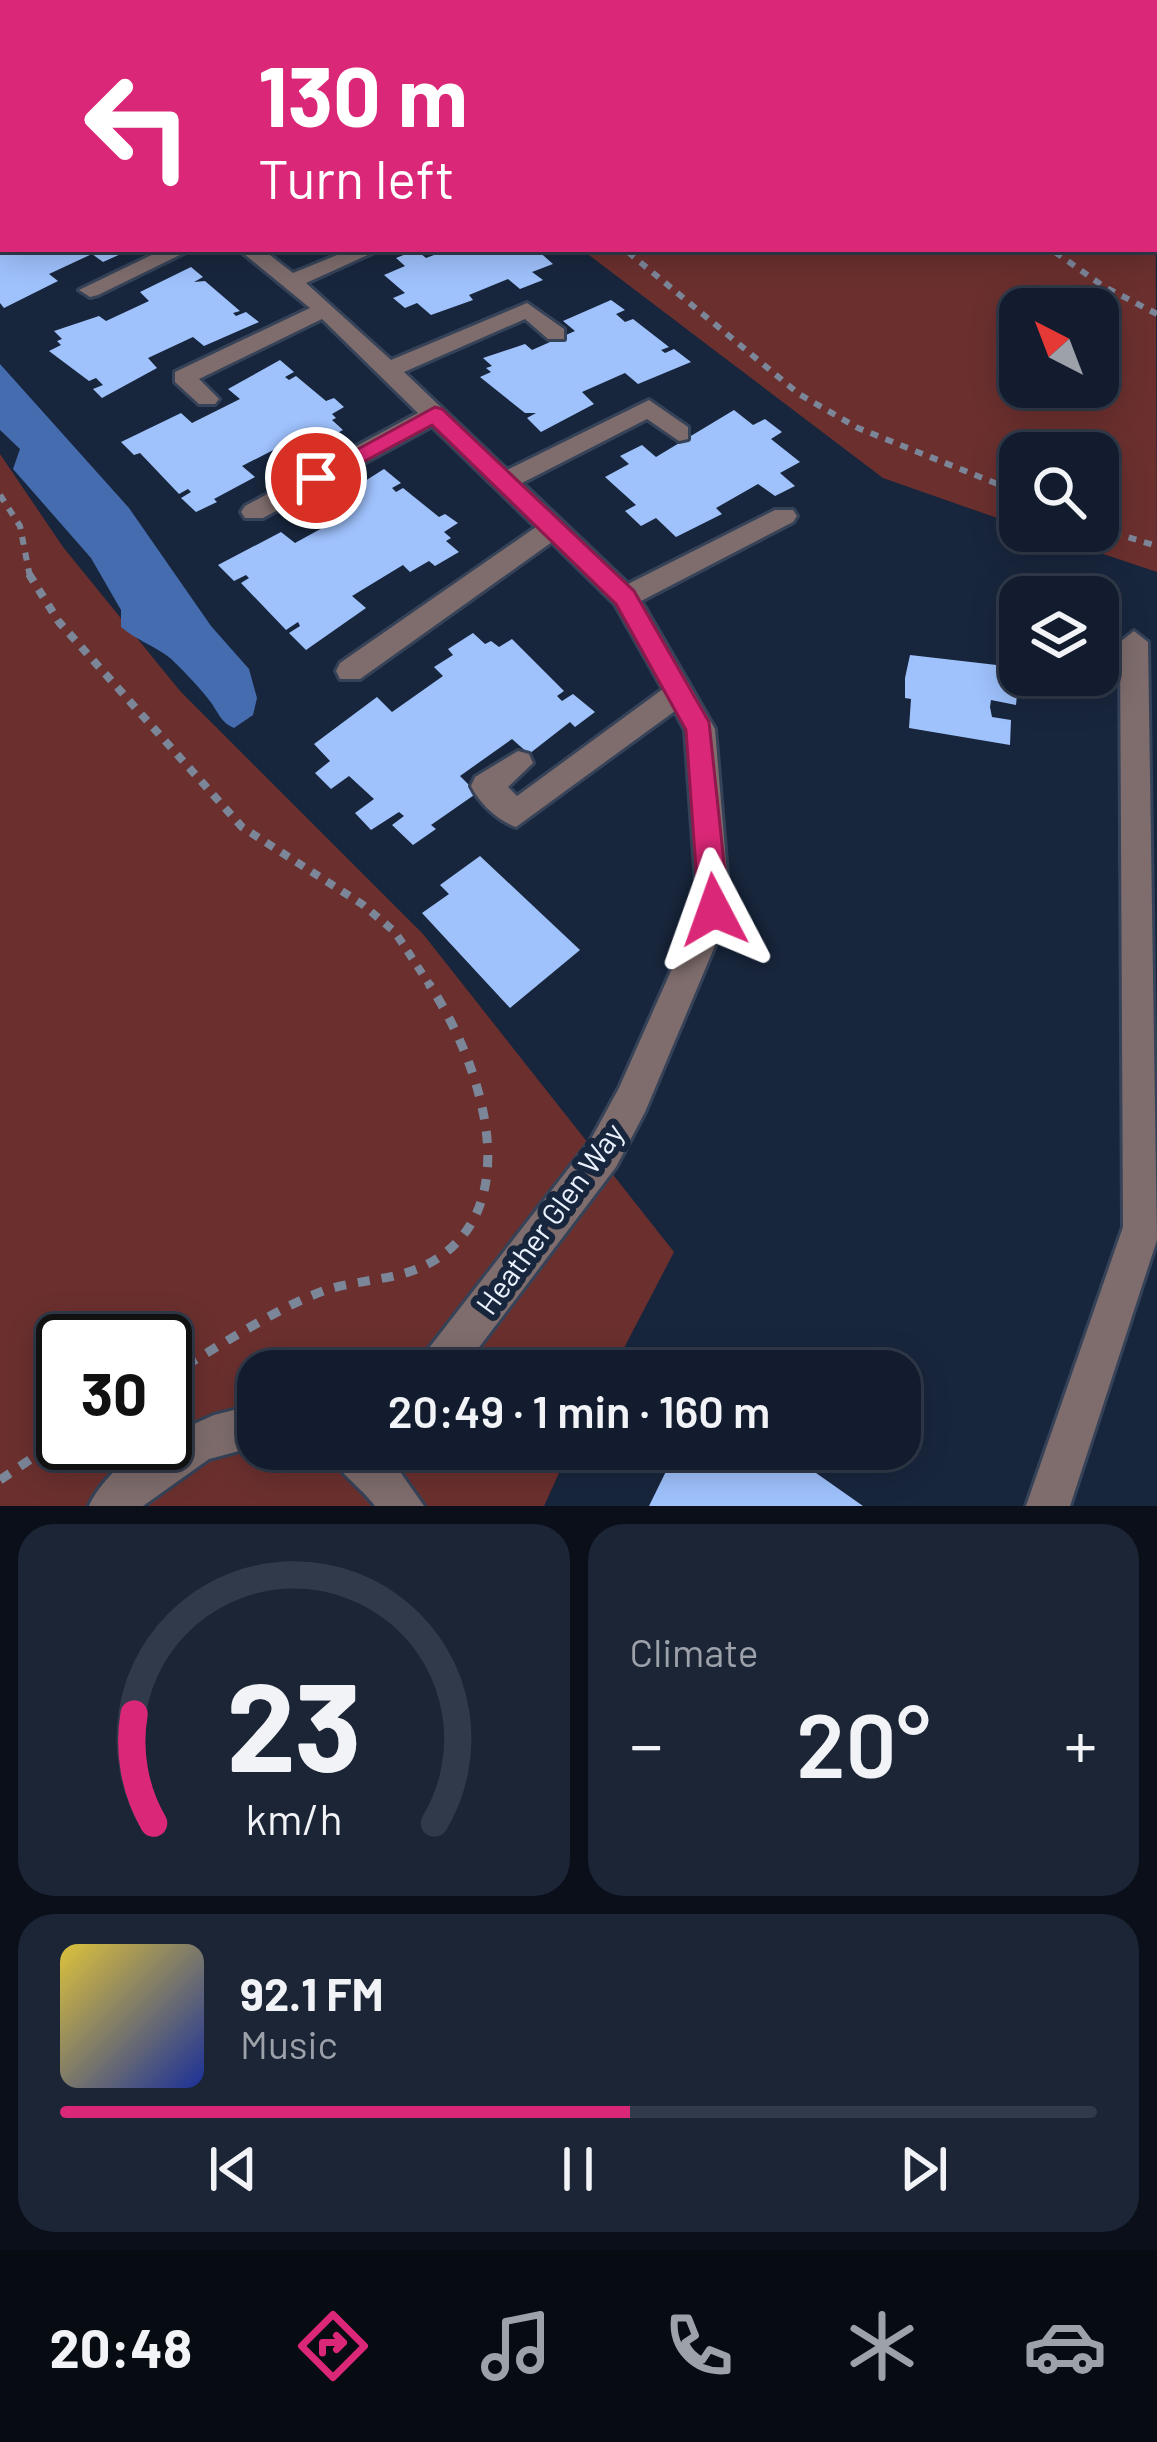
<!DOCTYPE html>
<meta charset="utf-8">
<style>
:root{--surface:#121c2e;--page:#1b2536;--text:#f1f3f6;--muted:#9ca1aa;--line:#313a4a;--accent:#db2777}
body{margin:0;font-family:Barlow,sans-serif;background:var(--page);color:var(--text);height:100vh;display:flex;flex-direction:column;font-size:45px;white-space:nowrap}
*{box-sizing:border-box;margin:0}
p{font-size:39px;color:var(--muted)}
.icon{flex:none;width:66px;height:66px;fill:none;stroke:currentColor;stroke-width:2;stroke-linecap:round;stroke-linejoin:round}
.map{position:relative;height:1506px;overflow:hidden}
.drawer{display:flex;flex-direction:column;gap:18px;padding:18px;background:#0a0f19;flex:1}
.drawer>*{flex:none}
.guide{position:absolute;left:0px;top:0px;width:1158px;height:252px;box-shadow:0 6px 30px #0003,0 0 0 3px var(--line);background:#db2777;color:#fff;overflow:hidden}
.needle{width:78px;rotate:318deg}
.buttons{position:absolute;left:999px;top:288px;display:grid;gap:24px}
.buttons a{display:grid;place-items:center;width:120px;height:120px;border-radius:24px;background:var(--surface);box-shadow:0 6px 30px #0003,0 0 0 3px var(--line);font-size:60px}
.speed{position:absolute;left:36px;top:1314px;display:flex;gap:24px;font-size:60px;font-weight:700;text-align:center}
.speed>*{display:grid;place-content:center;width:156px;height:156px;border-radius:50%;background:var(--surface);box-shadow:0 6px 30px #0003,0 0 0 3px var(--line);line-height:1}
.speed .limit{border:6px solid #111;border-radius:18px;background:#fff;color:#111}
.pin{position:absolute;display:grid;place-items:center;width:102px;height:102px;color:#fff;margin:-51px;border:6px solid #fff;border-radius:50%;box-shadow:0 3px 12px #0007}
.me{position:absolute;width:132px;margin:-66px;rotate:356deg;stroke-linejoin:round;filter:drop-shadow(0 0 9px #0008)}
.turn{display:flex;align-items:center;gap:42px;height:252px;padding:0 60px;font-size:54px}
.turn .icon{width:156px;height:156px;stroke-width:2.5}
.turn b{display:block;font-size:84px;line-height:102px}
.big{font-size:90px;font-weight:600;line-height:1.1}
.drawer .card{flex:1;display:flex;flex-direction:column;justify-content:center;gap:18px;min-width:0;padding:0 42px;border-radius:36px;background:var(--page)}
.drawer .dial{align-items:center;gap:0}
.dial svg{height:312px;overflow:visible;fill:none;stroke:var(--line);stroke-width:7;stroke-linecap:round;text-anchor:middle}
.dial text{fill:var(--text);stroke:none}
.song{display:flex;align-items:center;gap:36px}
.cover{width:144px;height:144px;border-radius:18px;background:linear-gradient(135deg,hsl(50 70% 55%),hsl(230 70% 35%))}
.played{height:12px;border-radius:6px;background:linear-gradient(90deg,var(--accent) 55%,var(--line) 55%)}
.keys{display:flex;justify-content:space-around;direction:ltr}
.heat{display:flex;justify-content:space-between;align-items:center;font-size:66px;direction:ltr}
.drawer .tiles{flex:1;display:grid;gap:18px;grid-template-columns:1fr 1fr}
.card:last-child{grid-column:span 2}
.trip{position:absolute;left:237px;top:1350px;width:684px;height:120px;border-radius:36px;background:var(--surface);box-shadow:0 6px 30px #0003,0 0 0 3px var(--line);font-weight:600;line-height:120px;text-align:center}
.tabs{display:flex;height:192px;justify-content:space-around;align-items:center;background:#070b12;color:var(--muted)}
.tabs .icon{width:84px;height:84px}
.tabs .selected{color:var(--accent)}
.tabs b{font-size:54px;color:var(--text)}
.map>svg:first-child{display:block}
.green{fill:#6b302e;fill-rule:evenodd}
.water{fill:#456caf}
.building{fill:#9fc2fd}
.lines{fill:none;stroke-linecap:round;stroke-linejoin:round}
.minor-casing{stroke:#354258;stroke-width:6}
.path-far3{stroke:#7c8699;stroke-width:4.5;stroke-dasharray:6 6;stroke-linecap:butt}
.path-far2{stroke:#7c8699;stroke-width:6;stroke-dasharray:8 8;stroke-linecap:butt}
.path-far1{stroke:#7c8699;stroke-width:8;stroke-dasharray:9 9;stroke-linecap:butt}
.path{stroke:#7c8699;stroke-width:9;stroke-dasharray:12 12;stroke-linecap:butt}
.minor{fill:#7e6d6c;fill-rule:evenodd}
.route{fill:#db2777;stroke:#8e194d;stroke-width:3}
.labels{text-anchor:middle;dominant-baseline:central;stroke-width:12;stroke-linejoin:round;paint-order:stroke}
.street-label{font-size:30px;fill:#eaf1fe;stroke:#18263d}
</style>
<div class="map">
<svg width="1157" height="1506" viewBox="0 0 1157 1506">
<rect width="100%" height="100%" fill="#18263d"/>
<path class="green" d="M167,0H1027L1031,3H172Z
M1155,73L1157,572L1035,531H1098V453H1020V526L883,478L581,249H1155ZM1020,309H1098V387H1020Z
M0,454L63,547L180,691L423,934L674,1252L612,1371H258V1449H570L544,1506H0ZM63,1341H165V1443H63Z"/>
<path class="water" d="M0,364L129,508L211,626L249,669L257,698L253,715L234,728C220,722 218,711 209,700C204,692 177,664 170,658C155,646 136,640 121,627V610L91,558L13,469L20,449L0,430Z"/>
<path class="building" d="M0,249H132L103,262L92,254L49,274L58,281L4,308L0,303Z
M450,249H536L553,264L532,272L543,280L520,289L508,279L469,295L473,300L431,315L417,303L405,308L393,298L405,293L384,275L405,266L396,258L416,250L426,258Z
M191,267L203,277L194,282L205,281L240,311L233,313L236,316L246,312L259,322L204,346L193,337L148,358L157,368L102,398L93,389L103,385L96,378L89,381L49,351L61,345L57,341L62,339L54,331L99,316L106,321L149,301L140,292Z
M611,300L625,310L616,314L625,322L633,319L669,347L661,350L665,353L674,349L691,362L638,384L625,373L582,392L594,404L541,432L527,418L536,413H525L480,377L491,372L486,368L492,366L483,358L525,344L532,350L575,331L563,321Z
M280,360L294,372L285,377L289,380L296,376L326,401L334,398L344,407L332,414L336,418L332,420L343,430L320,442L314,438L297,447L291,441L242,466L255,477L214,499L217,502L196,512L181,498L191,492L188,489L179,494L140,453L134,455L121,442L181,413L192,423L240,399L228,389Z
M734,410L753,425L765,419L782,432L771,439L800,462L780,473L795,486L775,496L758,484L716,508L722,514L676,537L656,518L641,526L625,511L636,505L605,477L629,464L620,456L642,445L656,457Z
M384,469L401,483L392,488L396,492L403,488L439,517L445,514L458,523L444,532L451,538L446,541L459,552L435,566L429,561L410,572L403,565L352,596L366,608L306,650L289,633L300,626L298,622L286,630L241,583L249,578L246,575L234,581L218,565L281,532L295,543L344,516L330,503Z
M473,633L485,644L491,641L499,647L512,639L564,691L557,696L562,701L573,694L595,712L575,727L570,722L529,754L512,739L460,776L477,793L431,825L436,829L413,845L392,825L404,816L399,812L371,830L355,813L374,799L349,776L331,789L315,773L330,761L314,744L377,697L392,712L443,676L434,667L453,655L448,649Z
M910,655L1014,667L1019,673L1016,705L991,700L990,707L992,717L1011,720L1010,745L909,728L911,699L905,698V678Z
M480,856L580,950L510,1008L422,913L449,894L440,885Z
M677,1449H695L706,1457L710,1449H782L863,1506H649Z"/>
<g class="lines">
<defs>
<path id="minor" d="M0,60H3V72H0Z
M3,109V121L0,122V110Z
M0,198L3,199V213L0,212Z
M164,249H192L98,295L90,297L79,290Z
M238,249H262L293,273L352,249H381L306,283L391,360L527,303L564,329V339H548L525,319L404,372L507,470L649,400L688,427V439L679,441L647,419L522,483L628,584L775,510H793L797,516L793,522L641,601L715,729L730,910L645,1112L616,1167L461,1371H416L422,1357L590,1141L619,1088L698,910L685,730L675,711L516,827C498,821 479,803 471,786L475,777L518,751L529,754L533,763L508,787L517,796L663,689L615,604L552,542L360,679H340L336,671L340,663L536,527L432,426L263,518H245L241,512L245,506L418,413L322,319L199,379L219,399L215,404H199L175,382V372L310,308Z
M1134,631L1148,642L1157,1240L1070,1506H1026L1123,1227L1120,642Z
M258,1404V1446L209,1459L143,1506H89C99,1482 138,1443 165,1443V1437L214,1415Z
M326,1449H384L424,1506H375C360,1486 335,1470 326,1449Z"/>
</defs>
<use href="#minor" class="minor-casing"/>
<path class="path-far3" d="M849,0L856,3
M624,249L631,255
M1051,249L1059,255"/>
<path class="path-far2" d="M628,252L799,394L858,428L1020,493
M1055,252L1103,286L1157,314
M0,495L20,526L30,577
M1098,528L1157,546"/>
<path class="path-far1" d="M29,574L59,622L242,827L362,904L395,932L431,987"/>
<path class="path" d="M165,1377C215,1350 273,1309 326,1290C357,1280 395,1280 424,1266C533,1212 480,1061 429,984
M0,1480L63,1437"/>
<use href="#minor" class="minor"/>
</g>
<path class="route" d="M435,407L442,409L634,591L709,722L729,910L724,920L714,923L703,920L699,910L686,730L616,604L432,425L324,483H308L305,478Z"/>
<g class="labels">
<g class="street-label">
<text transform="translate(549 1218) rotate(-54)">Heather Glen Way</text>
</g>
</g>
</svg>
<div class="buttons">
<a><svg class="needle" viewBox="-14 -14 28 28"><path d="M0-13l5 13h-10z" fill="#e53935"/><path d="M0 13l5-13h-10z" fill="#9ca1aa"/></svg></a>
<a><svg class="icon" aria-label="search" viewBox="0 0 24 24"><circle cx="10" cy="10" r="6"/><path d="M15 15l6 6"/></svg></a>
<a><svg class="icon" aria-label="layers" viewBox="0 0 24 24"><path d="M12 4l9 5-9 5-9-5zM3 14l9 5 9-5"/></svg></a>
</div>
<div class="speed"><div class="limit">30</div></div>
<div class="pin" style="left:316px;top:478px;background:#d93025"><svg class="icon" aria-label="arrive" viewBox="0 0 24 24"><path d="M6 21V4h12l-3 4 3 4H6"/></svg></div>
<svg class="me" style="left:714px;top:910px" viewBox="-20 -20 40 40"><path d="M0-17L14 15 0 8-14 15z" fill="#db2777" stroke="#fff" stroke-width="4"/></svg>
<div class="trip">20:49 · 1 min · 160 m</div>
<div class="guide">
<div class="turn"><svg class="icon" aria-label="left" viewBox="0 0 24 24"><path d="M17 20v-9H6M10 6l-5 5 5 5"/></svg><div><b>130 m</b>Turn left</div></div>
</div>
</div>
<section class="drawer">
<div class="tiles">
<div class="card dial"><svg viewBox="0 0 100 80">
<path d="M14 69A42 42 0 1 1 86 69"/>
<path d="M14 69A42 42 0 0 1 9 41" stroke="#db2777"/>
<text x="50" y="56" font-size="32" font-weight="700">23</text>
<text x="50" y="72" font-size="11">km/h</text>
</svg></div>
<div class="card"><p>Climate</p>
<div class="heat"><a>−</a><b class="big">20°</b><a>+</a></div>
</div>
<div class="card">
<div class="song"><i class="cover"></i><div><b>92.1 FM</b><p>Music</p></div></div>
<div class="played"></div>
<div class="keys"><svg class="icon" aria-label="previous" viewBox="0 0 24 24"><path d="M18 5L8 12l10 7zM5 5v14"/></svg><svg class="icon" aria-label="pause" viewBox="0 0 24 24"><path d="M8 5v14M16 5v14"/></svg><svg class="icon" aria-label="next" viewBox="0 0 24 24"><path d="M6 5l10 7-10 7zM19 5v14"/></svg></div>
</div>
</div>
</section>
<nav class="tabs">
<b>20:48</b>
<svg class="icon selected" aria-label="directions" viewBox="0 0 24 24"><path d="M12 3l9 9-9 9-9-9zM9 14v-3h6M13 9l2 2-2 2"/></svg>
<svg class="icon" aria-label="music" viewBox="0 0 24 24"><path d="M9 18V5l10-2v13"/><circle cx="6" cy="18" r="3"/><circle cx="16" cy="16" r="3"/></svg>
<svg class="icon" aria-label="phone" viewBox="0 0 24 24"><path d="M5 4h4l2 5-3 2q2 4 5 5l2-3 5 2v4C11 20 4 13 5 4z"/></svg>
<svg class="icon" aria-label="climate" viewBox="0 0 24 24"><path d="M12 3v18M4 7l16 10M4 17L20 7"/></svg>
<svg class="icon" aria-label="car" viewBox="0 0 24 24"><path d="M5 17H2v-5l4-1 3-4h7l3 4 3 1v5h-3M9 17h6M6 11h13"/><circle cx="7" cy="17" r="2"/><circle cx="17" cy="17" r="2"/></svg>
</nav>
